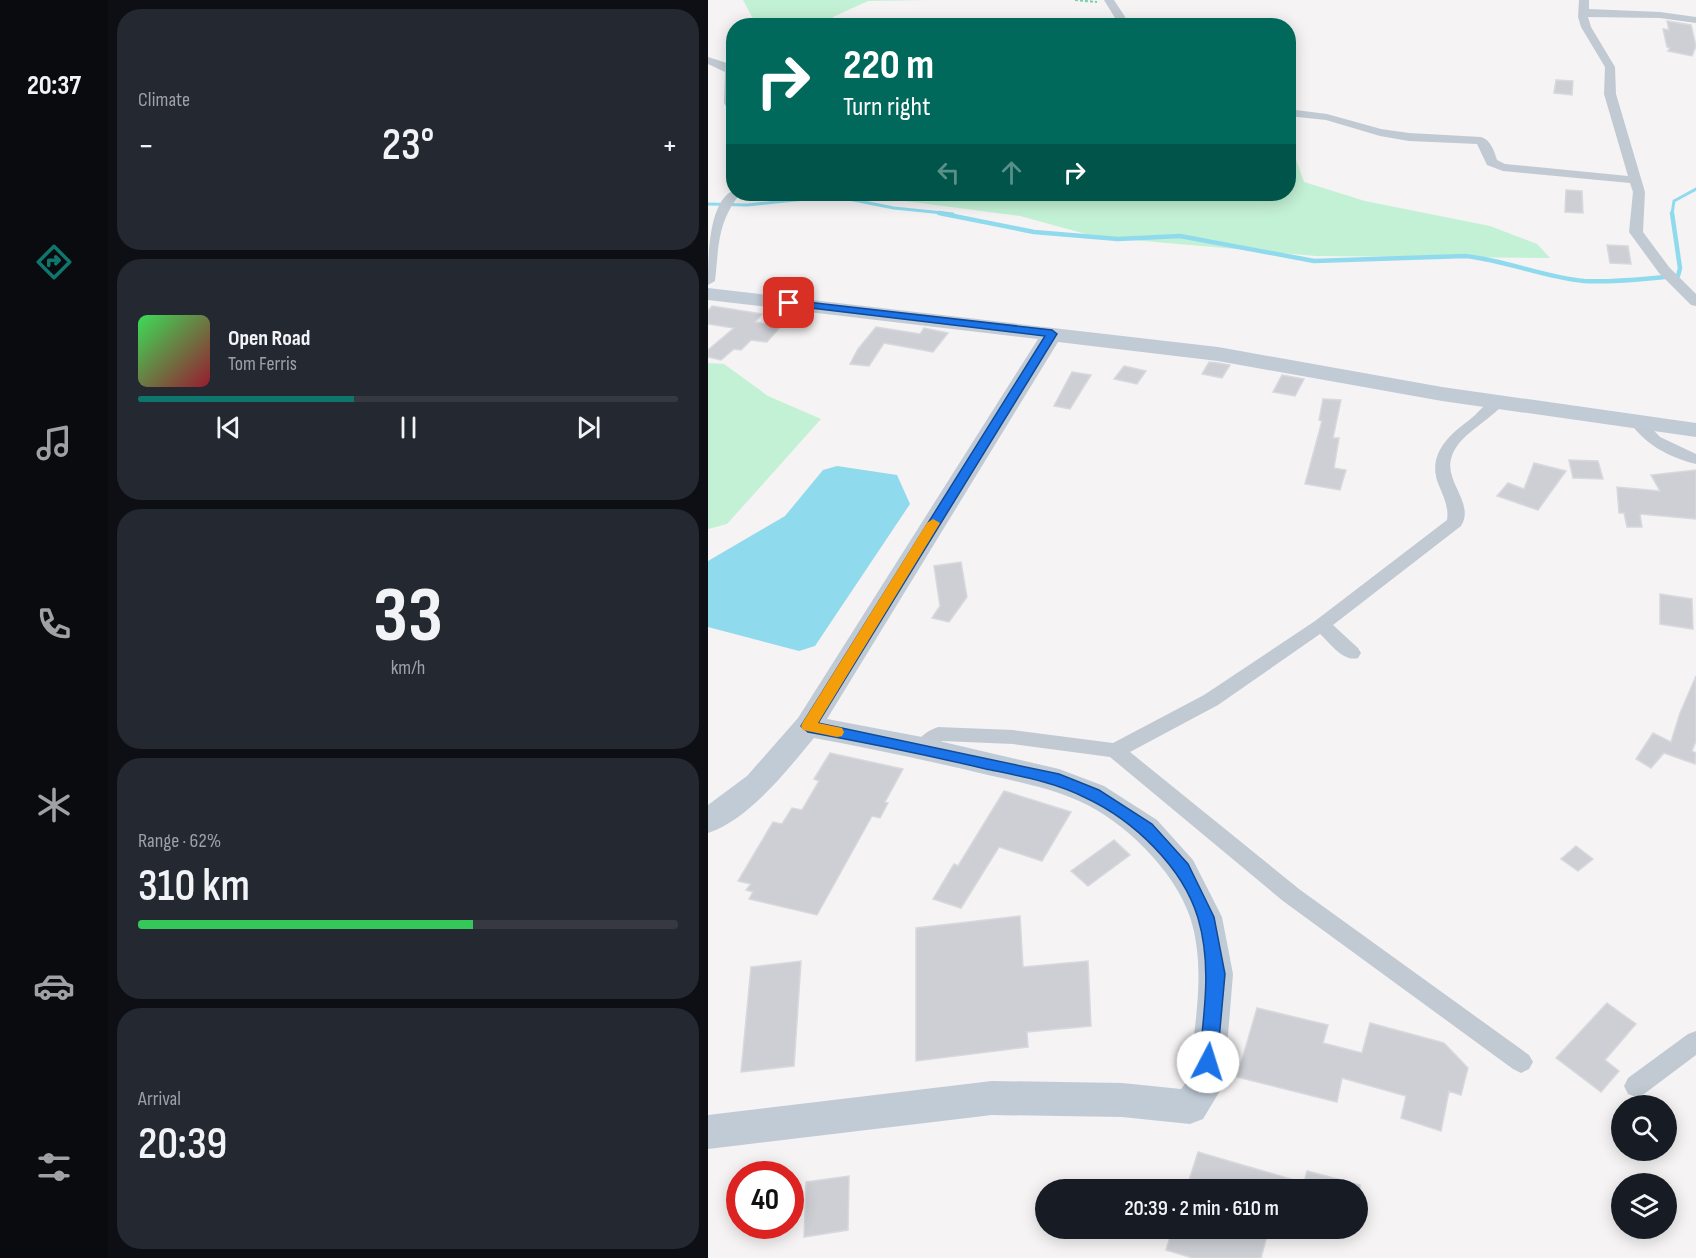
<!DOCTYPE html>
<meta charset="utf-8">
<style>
:root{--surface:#171b24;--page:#242831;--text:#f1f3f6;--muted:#9ea1a6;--line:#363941;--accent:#0f766e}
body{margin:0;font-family:"Sofia Sans Condensed",sans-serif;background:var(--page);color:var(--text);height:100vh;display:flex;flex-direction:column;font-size:22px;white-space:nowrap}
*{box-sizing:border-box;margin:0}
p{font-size:20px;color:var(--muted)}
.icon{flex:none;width:33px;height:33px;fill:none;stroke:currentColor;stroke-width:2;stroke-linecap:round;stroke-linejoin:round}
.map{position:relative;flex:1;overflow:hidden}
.side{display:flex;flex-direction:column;gap:9px;padding:9px;background:#0d0f14;width:600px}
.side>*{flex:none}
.banner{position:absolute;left:18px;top:18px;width:570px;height:183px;border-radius:24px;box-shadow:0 3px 15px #0003;background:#00695c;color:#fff;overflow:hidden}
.controls{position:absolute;left:903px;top:1095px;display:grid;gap:12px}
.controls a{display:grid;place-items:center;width:66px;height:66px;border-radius:50%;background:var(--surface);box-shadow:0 3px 15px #0003;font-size:30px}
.speed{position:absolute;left:18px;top:1161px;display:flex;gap:12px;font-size:30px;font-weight:700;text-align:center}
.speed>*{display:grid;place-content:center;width:78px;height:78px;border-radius:50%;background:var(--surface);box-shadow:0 3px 15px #0003;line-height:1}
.speed .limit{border:9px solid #d22;background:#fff;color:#111}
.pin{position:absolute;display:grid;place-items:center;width:51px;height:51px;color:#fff;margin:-26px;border-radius:12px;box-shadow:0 3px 9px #0006}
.me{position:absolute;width:66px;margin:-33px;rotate:5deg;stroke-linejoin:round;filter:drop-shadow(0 0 4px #0008)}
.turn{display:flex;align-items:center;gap:21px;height:126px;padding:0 18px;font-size:27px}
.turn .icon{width:78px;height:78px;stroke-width:2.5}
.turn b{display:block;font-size:42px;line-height:51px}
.lanes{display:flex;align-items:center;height:57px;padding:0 18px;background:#0003;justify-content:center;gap:30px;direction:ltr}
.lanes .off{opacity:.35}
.big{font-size:45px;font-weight:600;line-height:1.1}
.side .card{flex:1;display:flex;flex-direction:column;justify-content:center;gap:9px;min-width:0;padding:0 21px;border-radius:24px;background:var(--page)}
.side .dial{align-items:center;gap:0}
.dial b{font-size:78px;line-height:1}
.song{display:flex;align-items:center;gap:18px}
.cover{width:72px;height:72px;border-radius:9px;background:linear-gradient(135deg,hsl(130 70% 55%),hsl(350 70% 35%))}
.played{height:6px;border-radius:3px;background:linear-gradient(90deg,var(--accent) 40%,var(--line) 40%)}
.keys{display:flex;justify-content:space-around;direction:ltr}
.heat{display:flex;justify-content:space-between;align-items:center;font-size:33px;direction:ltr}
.charge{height:9px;border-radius:4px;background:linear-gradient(90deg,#34c759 62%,var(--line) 0)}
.trip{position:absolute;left:327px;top:1179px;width:333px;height:60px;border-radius:30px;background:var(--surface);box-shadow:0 3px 15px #0003;font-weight:600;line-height:60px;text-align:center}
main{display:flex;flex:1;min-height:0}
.tab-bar{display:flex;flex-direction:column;width:108px;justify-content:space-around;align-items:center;background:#090b0e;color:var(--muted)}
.tab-bar .icon{width:42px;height:42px}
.tab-bar .current{color:var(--accent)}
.tab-bar b{font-size:27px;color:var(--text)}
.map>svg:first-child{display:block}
.green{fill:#c3f1d5}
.water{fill:#90daee}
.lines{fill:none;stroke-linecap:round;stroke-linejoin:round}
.stream-far1{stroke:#90daee;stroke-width:3}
.stream{stroke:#90daee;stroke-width:4.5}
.building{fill:#cdcfd5;stroke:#d7d9de;stroke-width:1.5}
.path{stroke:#7ad0a6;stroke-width:2;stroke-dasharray:3 2;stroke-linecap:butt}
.street{fill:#c1cad2;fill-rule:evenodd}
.secondary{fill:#c1cbd6;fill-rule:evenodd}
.route{fill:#1a73e8;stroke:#114b97;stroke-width:1.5}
.slow{fill:#f59e0b}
</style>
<main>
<nav class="tab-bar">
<b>20:37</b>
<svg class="icon current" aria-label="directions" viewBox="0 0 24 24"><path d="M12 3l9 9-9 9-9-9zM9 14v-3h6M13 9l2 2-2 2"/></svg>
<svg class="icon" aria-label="music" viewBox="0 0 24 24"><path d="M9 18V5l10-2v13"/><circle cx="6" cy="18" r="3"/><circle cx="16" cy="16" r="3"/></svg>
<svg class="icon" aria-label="phone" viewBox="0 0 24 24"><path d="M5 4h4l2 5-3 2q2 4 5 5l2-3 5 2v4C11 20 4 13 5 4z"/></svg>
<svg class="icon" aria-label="climate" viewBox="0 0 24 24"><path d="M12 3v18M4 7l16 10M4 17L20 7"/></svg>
<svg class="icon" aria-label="car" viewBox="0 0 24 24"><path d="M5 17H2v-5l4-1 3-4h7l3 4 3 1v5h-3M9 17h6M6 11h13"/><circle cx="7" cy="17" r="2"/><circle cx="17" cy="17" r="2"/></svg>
<svg class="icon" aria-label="filters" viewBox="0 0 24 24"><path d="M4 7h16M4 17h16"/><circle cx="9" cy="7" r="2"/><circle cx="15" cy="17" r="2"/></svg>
</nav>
<section class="side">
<div class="card"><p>Climate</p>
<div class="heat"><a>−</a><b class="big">23°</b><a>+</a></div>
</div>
<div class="card">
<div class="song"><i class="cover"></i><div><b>Open Road</b><p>Tom Ferris</p></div></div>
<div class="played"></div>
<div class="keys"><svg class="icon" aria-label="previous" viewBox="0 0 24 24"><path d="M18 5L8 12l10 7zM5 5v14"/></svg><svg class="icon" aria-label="pause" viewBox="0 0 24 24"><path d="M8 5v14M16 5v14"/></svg><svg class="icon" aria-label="next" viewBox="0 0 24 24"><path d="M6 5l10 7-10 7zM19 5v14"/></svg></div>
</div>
<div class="card dial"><b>33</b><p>km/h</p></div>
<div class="card"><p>Range · 62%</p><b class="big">310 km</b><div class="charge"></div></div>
<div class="card"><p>Arrival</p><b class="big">20:39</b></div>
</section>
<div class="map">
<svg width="988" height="1258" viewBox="0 0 988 1258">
<rect width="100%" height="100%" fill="#f5f3f3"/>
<path class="green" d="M35,0H218L160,1L125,17L128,25L52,26L48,24Z
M581,140L596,182L657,201L782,226L829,244L842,258L608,256L505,247L389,237L312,216L166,197L163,194H580Z
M0,363L16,364L60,396L113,419L19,524L0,529Z"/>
<path class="water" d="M129,466L189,475L202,504L107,646L91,651L0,627V561L77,516L115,470Z"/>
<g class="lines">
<path class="stream-far1" d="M0,204L39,205L125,196L186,208L245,214
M964,214L966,201L988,189"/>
<path class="stream" d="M231,213L326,232L410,239L472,236L606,261L757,256C797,260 835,277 876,281C906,283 940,278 970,276L972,268L964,213"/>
</g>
<path class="building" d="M959,21L983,25L988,46L984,56L960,51L962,48L959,47L955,29L961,30Z
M848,80L865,81L864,95L846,93Z
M858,190L874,191L875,213L857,212Z
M899,245L920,246L923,264L902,263Z
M4,306L54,314L47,322L73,326L59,342L43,340L33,350L26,349L13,360L0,357V350L26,328L0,324V311Z
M168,327L212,334L216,328L240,333L225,352L176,343L161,366L142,364L150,349Z
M501,362L510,363L522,365L514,378L494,374Z
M416,366L438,371L429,384L406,379Z
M364,372L383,375L362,409L346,406Z
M574,375L596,379L587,396L565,392Z
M615,399L633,400L625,438H631L626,468L638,470L632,490L597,484L614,421L611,420Z
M861,460L890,461L895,479L865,478Z
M826,463L858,471L830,510L789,496L800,483L816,489Z
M988,470V519L932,514L934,527H919L916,513H911L909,487L952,491L943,475Z
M253,562L259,597L241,622L224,618L232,606L226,566Z
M952,594L984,599L985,629L952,624Z
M988,676V741L984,751L988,753L987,764L956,753L943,768L928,759L945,733L963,742L972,713Z
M122,753L195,769L177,802L180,803L172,818L164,816L109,915L41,899L45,892L38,890L43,884L30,881L65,822L74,824L84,808L94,810L111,781L106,779Z
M296,791L363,812L334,861L291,847L253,908L225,899L246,864L250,866Z
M406,840L422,855L380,886L363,871Z
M868,846L885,859L870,871L853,859Z
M312,916L315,967L380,961L383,1026L319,1032L320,1047L208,1061V928Z
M93,961L86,1066L33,1072L43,967Z
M899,1003L928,1024L897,1060L911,1071L893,1092L848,1058Z
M549,1008L620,1025L615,1043L654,1053L662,1023L736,1043L760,1068L753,1095L741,1091L733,1131L693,1118L698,1096L634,1078L629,1102L529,1077Z
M490,1152L596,1183L599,1171L652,1185V1190H478Z
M141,1176L140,1230L96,1237L98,1182Z
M465,1228H561L553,1258H485L458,1250Z"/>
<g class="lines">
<path class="path" d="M367,0L389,2"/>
<path class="street" d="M396,0H406L423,26H412Z
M871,0H881V9L952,12L988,17V23L952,18L880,17L883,27L907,67L908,94L937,192L935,232L961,267L988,294V306L983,305L951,273L921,232L925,192L922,183L795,171L779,165L769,144L701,141L672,136L618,120L580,116V109L619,114L673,129L701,133L773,137C783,140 786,151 789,160L797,164L920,176L896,94L897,67L873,27L870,17Z
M0,57L22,64L26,67V114L22,113L16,103L17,72L0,64Z
M26,190V194H32C9,223 11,246 7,281L0,285C0,259 0,201 26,190Z
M789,397L797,402C782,422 749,434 743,459C737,482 767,504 753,526L625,625L650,648L653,653L650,658C635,662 623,644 612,634L510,705L422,752L591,889L821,1055L825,1062L821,1069L813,1073L805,1069L575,901L402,757L305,744L234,741C225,749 220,757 207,753L204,748C209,739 220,730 230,727L305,730L405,743L496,695L607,621L739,520C741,508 736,498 732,488C718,458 737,438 760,421C769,415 779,400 789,397Z
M929,416L934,418L952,437L988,454V464C961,457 937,445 921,421Z
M988,1031V1055L936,1094L928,1097L920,1094L916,1086L920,1078L980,1034Z"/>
<path class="secondary" d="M0,288L510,347L734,387L988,423V437L734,401L510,361L350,342L119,719L214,737L351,769L396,786L449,820L485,860L514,917L525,974L516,1084L495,1119L482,1124L414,1117L284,1115L0,1149V1115L284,1081L414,1083L473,1089L481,1079C486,1026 499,969 482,917C466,870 416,821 371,801C342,788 311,782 280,775C222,761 165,749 106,738C79,770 41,820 0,833V805L39,776L90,718L330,339L0,300Z"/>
</g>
<path class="route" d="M81,300L344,330L349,334L110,723L351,774L391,790L444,824L480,864L506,917L517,974L509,1062L506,1068L500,1070L494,1068L491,1062C496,1013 504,965 490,918C475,867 425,820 378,798C347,782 312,776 278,769C219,755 160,743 100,732L93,726L337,336L78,305V301Z"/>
<path class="slow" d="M225,519L232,523L110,723L134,728L136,732L134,736L129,737L95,730L93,726L95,722L219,523Z"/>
</svg>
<div class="controls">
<a><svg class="icon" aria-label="search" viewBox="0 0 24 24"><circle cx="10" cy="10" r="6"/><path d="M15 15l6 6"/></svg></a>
<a><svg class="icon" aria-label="layers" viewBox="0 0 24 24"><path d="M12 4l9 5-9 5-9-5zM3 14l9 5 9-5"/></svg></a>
</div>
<div class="speed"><div class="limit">40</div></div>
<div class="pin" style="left:81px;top:303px;background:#d93025"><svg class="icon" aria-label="arrive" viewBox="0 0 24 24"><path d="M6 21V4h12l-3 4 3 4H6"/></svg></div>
<svg class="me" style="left:500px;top:1062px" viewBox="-20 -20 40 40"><circle r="19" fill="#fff"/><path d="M0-13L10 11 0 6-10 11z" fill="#1a73e8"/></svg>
<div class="trip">20:39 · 2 min · 610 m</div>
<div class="banner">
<div class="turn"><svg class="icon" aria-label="right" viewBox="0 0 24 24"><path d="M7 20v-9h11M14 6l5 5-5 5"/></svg><div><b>220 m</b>Turn right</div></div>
<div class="lanes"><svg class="icon off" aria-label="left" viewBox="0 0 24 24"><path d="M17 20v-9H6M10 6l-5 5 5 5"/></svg><svg class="icon off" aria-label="ahead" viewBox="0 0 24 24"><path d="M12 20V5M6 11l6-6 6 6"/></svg><svg class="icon" aria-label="right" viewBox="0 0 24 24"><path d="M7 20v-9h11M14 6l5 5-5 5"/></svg></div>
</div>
</div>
</main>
